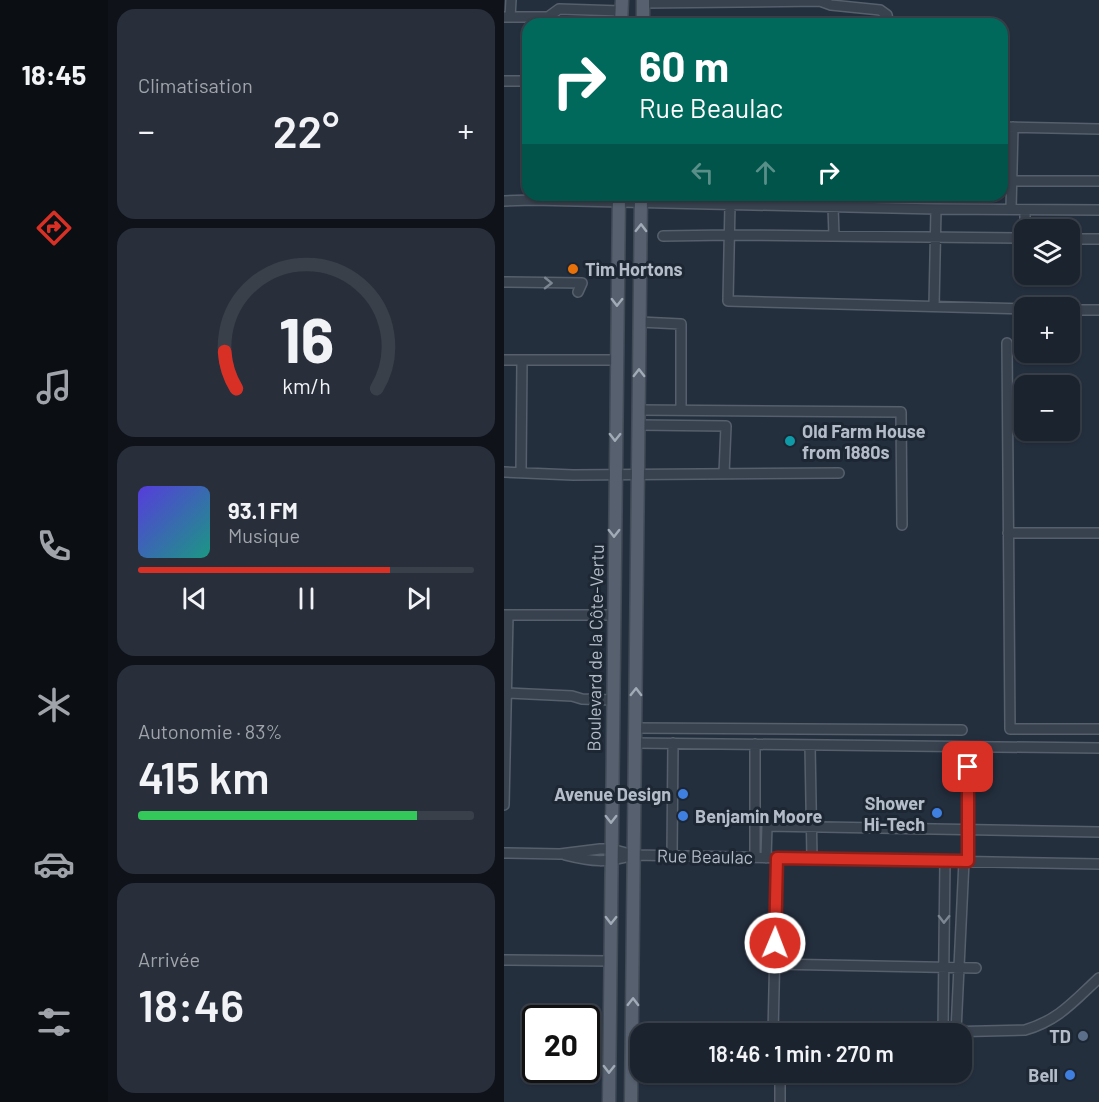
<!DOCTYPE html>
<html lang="fr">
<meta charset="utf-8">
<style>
:root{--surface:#1b232e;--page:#282f3a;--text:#f1f3f6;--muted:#a0a4aa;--line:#39404a;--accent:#d93025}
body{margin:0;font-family:Barlow,sans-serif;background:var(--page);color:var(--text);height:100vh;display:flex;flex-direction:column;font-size:22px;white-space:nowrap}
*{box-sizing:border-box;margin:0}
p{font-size:20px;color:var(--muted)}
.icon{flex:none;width:33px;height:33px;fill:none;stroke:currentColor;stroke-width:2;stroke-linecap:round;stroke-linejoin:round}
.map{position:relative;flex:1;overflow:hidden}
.drawer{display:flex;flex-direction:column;gap:9px;padding:9px;background:#0f1319;width:396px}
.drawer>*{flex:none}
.banner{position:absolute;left:18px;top:18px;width:486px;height:183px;border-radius:18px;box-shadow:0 2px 4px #0004,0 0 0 2px var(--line);background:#00695c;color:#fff;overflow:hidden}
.tools{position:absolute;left:510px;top:219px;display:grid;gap:12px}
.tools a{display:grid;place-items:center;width:66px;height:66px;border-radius:12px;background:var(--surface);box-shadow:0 2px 4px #0004,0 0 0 2px var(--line);font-size:30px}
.speed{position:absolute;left:18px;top:1005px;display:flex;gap:12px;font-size:30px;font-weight:700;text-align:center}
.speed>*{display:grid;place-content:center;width:78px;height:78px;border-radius:50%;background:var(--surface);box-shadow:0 2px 4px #0004,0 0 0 2px var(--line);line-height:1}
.speed .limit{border:3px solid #111;border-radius:9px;background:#fff;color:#111}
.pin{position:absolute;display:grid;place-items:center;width:51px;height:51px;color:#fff;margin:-26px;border-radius:12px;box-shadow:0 3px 9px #0006}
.me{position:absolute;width:66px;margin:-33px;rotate:1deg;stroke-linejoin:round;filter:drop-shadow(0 0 4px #0008)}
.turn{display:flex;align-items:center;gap:21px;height:126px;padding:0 18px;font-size:27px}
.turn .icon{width:78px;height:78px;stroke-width:2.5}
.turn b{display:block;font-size:42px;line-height:51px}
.lanes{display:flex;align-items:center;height:57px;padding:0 18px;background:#0003;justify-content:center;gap:30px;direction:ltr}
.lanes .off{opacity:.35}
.big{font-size:45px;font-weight:600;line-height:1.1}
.drawer .card{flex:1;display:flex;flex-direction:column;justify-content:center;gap:9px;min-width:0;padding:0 21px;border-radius:18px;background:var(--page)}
.drawer .dial{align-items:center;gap:0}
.dial svg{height:156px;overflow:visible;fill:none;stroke:var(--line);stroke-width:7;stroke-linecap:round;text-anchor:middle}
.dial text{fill:var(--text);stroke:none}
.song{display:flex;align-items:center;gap:18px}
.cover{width:72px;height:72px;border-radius:9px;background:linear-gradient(135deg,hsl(250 70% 55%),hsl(170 70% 35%))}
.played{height:6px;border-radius:3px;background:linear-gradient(90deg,var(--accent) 75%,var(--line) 75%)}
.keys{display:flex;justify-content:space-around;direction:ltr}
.heat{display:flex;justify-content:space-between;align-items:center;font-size:33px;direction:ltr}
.charge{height:9px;border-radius:4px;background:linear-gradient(90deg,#34c759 83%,var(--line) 0)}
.trip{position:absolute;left:126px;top:1023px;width:342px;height:60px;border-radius:18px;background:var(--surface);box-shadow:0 2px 4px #0004,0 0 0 2px var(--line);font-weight:600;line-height:60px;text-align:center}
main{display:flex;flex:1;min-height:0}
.dock{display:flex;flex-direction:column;width:108px;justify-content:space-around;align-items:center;background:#0b0e12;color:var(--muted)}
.dock .icon{width:42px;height:42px}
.dock .on{color:var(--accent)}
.dock b{font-size:27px;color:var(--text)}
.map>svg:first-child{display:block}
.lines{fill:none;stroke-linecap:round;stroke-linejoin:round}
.minor-casing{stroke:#565f6c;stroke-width:12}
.major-casing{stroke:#414a57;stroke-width:15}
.minor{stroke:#38414e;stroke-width:9}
.major{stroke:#56606e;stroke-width:12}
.oneway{stroke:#a1aab7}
.oneway2{stroke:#7c8592}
.route-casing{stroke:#8d1f18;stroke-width:15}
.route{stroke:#d93025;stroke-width:10}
.food-dot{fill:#e8710a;stroke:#1d2633;stroke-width:2}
.culture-dot{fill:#0f9aa8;stroke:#1d2633;stroke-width:2}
.shop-dot{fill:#3f7fe0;stroke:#1d2633;stroke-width:2}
.service-dot{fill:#5c6f8a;stroke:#1d2633;stroke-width:2}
.labels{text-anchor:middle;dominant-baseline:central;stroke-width:6;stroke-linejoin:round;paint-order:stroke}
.poi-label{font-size:18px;font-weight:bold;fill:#b4bcc9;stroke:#1d2633;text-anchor:end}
.street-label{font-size:18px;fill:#b4bcc9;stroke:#1d2633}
</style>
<main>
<nav class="dock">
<b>18:45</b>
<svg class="icon on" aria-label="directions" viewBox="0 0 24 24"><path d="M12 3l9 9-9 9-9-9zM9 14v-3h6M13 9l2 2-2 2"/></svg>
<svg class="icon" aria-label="music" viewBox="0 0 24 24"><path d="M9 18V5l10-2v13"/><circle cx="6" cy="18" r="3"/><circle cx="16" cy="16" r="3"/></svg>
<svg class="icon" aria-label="phone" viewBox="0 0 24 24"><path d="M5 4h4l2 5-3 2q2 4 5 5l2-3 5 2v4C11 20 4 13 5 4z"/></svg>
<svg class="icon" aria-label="climate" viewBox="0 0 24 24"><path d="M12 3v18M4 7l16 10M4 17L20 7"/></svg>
<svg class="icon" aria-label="car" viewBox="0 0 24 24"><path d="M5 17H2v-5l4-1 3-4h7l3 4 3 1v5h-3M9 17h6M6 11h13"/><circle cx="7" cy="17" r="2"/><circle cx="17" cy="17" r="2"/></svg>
<svg class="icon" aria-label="filters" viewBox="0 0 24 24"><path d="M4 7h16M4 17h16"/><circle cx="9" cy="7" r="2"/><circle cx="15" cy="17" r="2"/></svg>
</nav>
<section class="drawer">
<div class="card"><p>Climatisation</p>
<div class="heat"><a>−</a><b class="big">22°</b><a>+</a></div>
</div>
<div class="card dial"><svg viewBox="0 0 100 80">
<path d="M14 69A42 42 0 1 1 86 69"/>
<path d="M14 69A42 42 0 0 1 8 50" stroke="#d93025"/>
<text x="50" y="56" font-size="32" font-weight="700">16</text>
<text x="50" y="72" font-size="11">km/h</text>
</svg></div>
<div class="card">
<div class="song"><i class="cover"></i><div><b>93.1 FM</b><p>Musique</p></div></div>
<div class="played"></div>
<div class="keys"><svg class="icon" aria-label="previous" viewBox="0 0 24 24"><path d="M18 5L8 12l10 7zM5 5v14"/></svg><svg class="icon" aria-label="pause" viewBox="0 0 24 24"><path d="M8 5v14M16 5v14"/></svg><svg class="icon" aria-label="next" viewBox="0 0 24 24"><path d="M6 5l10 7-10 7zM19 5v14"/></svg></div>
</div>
<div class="card"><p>Autonomie · 83%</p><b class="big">415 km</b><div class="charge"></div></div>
<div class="card"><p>Arrivée</p><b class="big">18:46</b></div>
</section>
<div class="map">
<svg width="595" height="1102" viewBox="0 0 595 1102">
<rect width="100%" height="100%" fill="#242f3e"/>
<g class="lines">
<defs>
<path id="minor" d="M139,3L316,1L327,5L376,10L383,15L385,24
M0,17H44L56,22L117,23
M6,17L7,0
M44,17L55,9L117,11
M0,81H24
M498,127L595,129
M498,181H595
M0,201L29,200L432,209L595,210
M226,204L224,301L520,309
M329,206L330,236
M507,209L509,127
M521,210V230
M159,236L225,235L520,238
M566,239H595
M0,282L78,283L74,292
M430,306L432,209
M566,310H595
M136,322L177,324V410
M503,343L506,729H595
M0,360H112
M135,410L397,412L398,525
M135,425L222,426L220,474
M0,472L69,475L335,473
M17,472L18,360
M504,533H595
M0,615H110
M2,693L68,696L78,699L108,700
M132,728L458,730
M131,743L595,748
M251,744V857
M306,745L308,858
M0,805L4,615
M0,853L56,854L96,849H107L130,855L595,864
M61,855C89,862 102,863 130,855
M168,856L169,743
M262,858L263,826L595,832
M441,861L439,1032L521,1030C555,1020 570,1001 595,978
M464,861L465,747
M0,960L106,961
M270,964L472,968
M452,1031L460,861
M269,1034L273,858
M276,1102V1072"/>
<path id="major" d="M117,24L118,0
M139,24V0
M105,1102L115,195
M127,1102L137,195"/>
</defs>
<use href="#minor" class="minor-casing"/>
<use href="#major" class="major-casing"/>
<use href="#minor" class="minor"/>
<use href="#major" class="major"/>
</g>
<defs><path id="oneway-chevron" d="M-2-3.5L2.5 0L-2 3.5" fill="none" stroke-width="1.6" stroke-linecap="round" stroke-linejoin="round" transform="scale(1.5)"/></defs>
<g class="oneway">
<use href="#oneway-chevron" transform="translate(137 228) rotate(-89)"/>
<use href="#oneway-chevron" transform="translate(113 302) rotate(91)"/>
<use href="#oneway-chevron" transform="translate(135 373) rotate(-90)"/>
<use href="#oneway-chevron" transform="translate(111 437) rotate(91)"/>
<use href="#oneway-chevron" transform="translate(110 533) rotate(90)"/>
<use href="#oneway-chevron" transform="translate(132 692) rotate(-89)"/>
<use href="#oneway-chevron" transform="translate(107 819) rotate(90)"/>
<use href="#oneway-chevron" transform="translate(107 920) rotate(91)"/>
<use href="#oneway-chevron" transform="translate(129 1002) rotate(-89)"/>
<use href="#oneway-chevron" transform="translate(105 1069) rotate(91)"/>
</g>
<g class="oneway2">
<use href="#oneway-chevron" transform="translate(44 283) rotate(1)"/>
<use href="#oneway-chevron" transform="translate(440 919) rotate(91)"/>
</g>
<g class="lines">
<defs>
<path id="route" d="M271,943L273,858L464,861V767"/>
</defs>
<use href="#route" class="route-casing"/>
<use href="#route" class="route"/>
</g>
<circle class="food-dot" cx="69" cy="269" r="6"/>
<circle class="culture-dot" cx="286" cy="441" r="6"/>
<g class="shop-dot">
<circle cx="179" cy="794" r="6"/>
<circle cx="433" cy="813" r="6"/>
<circle cx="179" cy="816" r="6"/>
<circle cx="566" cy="1075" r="6"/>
</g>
<circle class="service-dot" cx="579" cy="1036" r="6"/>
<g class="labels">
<g class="poi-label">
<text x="81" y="269" text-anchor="start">Tim Hortons</text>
<text x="298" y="431" text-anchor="start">Old Farm House<tspan x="298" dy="21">from 1880s</tspan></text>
<text x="167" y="794">Avenue Design</text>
<text x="421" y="803">Shower<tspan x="421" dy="21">Hi-Tech</tspan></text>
<text x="191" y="816" text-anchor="start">Benjamin Moore</text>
<text x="567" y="1036">TD</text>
<text x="554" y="1075">Bell</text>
</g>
<g class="street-label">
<text transform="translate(91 648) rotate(-89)">Boulevard de la Côte-Vertu</text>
<text transform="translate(201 856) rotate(1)">Rue Beaulac</text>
</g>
</g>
</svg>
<div class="tools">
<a><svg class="icon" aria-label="layers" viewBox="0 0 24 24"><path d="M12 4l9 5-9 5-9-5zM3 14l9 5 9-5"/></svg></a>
<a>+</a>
<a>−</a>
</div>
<div class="speed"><div class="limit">20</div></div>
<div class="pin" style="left:464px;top:767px;background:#d93025"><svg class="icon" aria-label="arrive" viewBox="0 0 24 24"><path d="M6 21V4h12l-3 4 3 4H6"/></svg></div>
<svg class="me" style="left:271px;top:943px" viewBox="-20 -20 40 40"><circle r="17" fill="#d93025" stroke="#fff" stroke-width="3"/><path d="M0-11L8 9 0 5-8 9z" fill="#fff"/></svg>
<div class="trip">18:46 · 1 min · 270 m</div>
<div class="banner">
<div class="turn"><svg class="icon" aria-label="right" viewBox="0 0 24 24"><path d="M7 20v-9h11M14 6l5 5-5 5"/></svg><div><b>60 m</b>Rue Beaulac</div></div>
<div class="lanes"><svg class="icon off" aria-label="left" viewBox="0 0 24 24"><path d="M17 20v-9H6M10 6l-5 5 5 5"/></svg><svg class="icon off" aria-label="ahead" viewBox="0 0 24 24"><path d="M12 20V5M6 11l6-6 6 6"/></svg><svg class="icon" aria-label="right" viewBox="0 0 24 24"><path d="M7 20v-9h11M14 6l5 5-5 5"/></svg></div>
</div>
</div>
</main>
